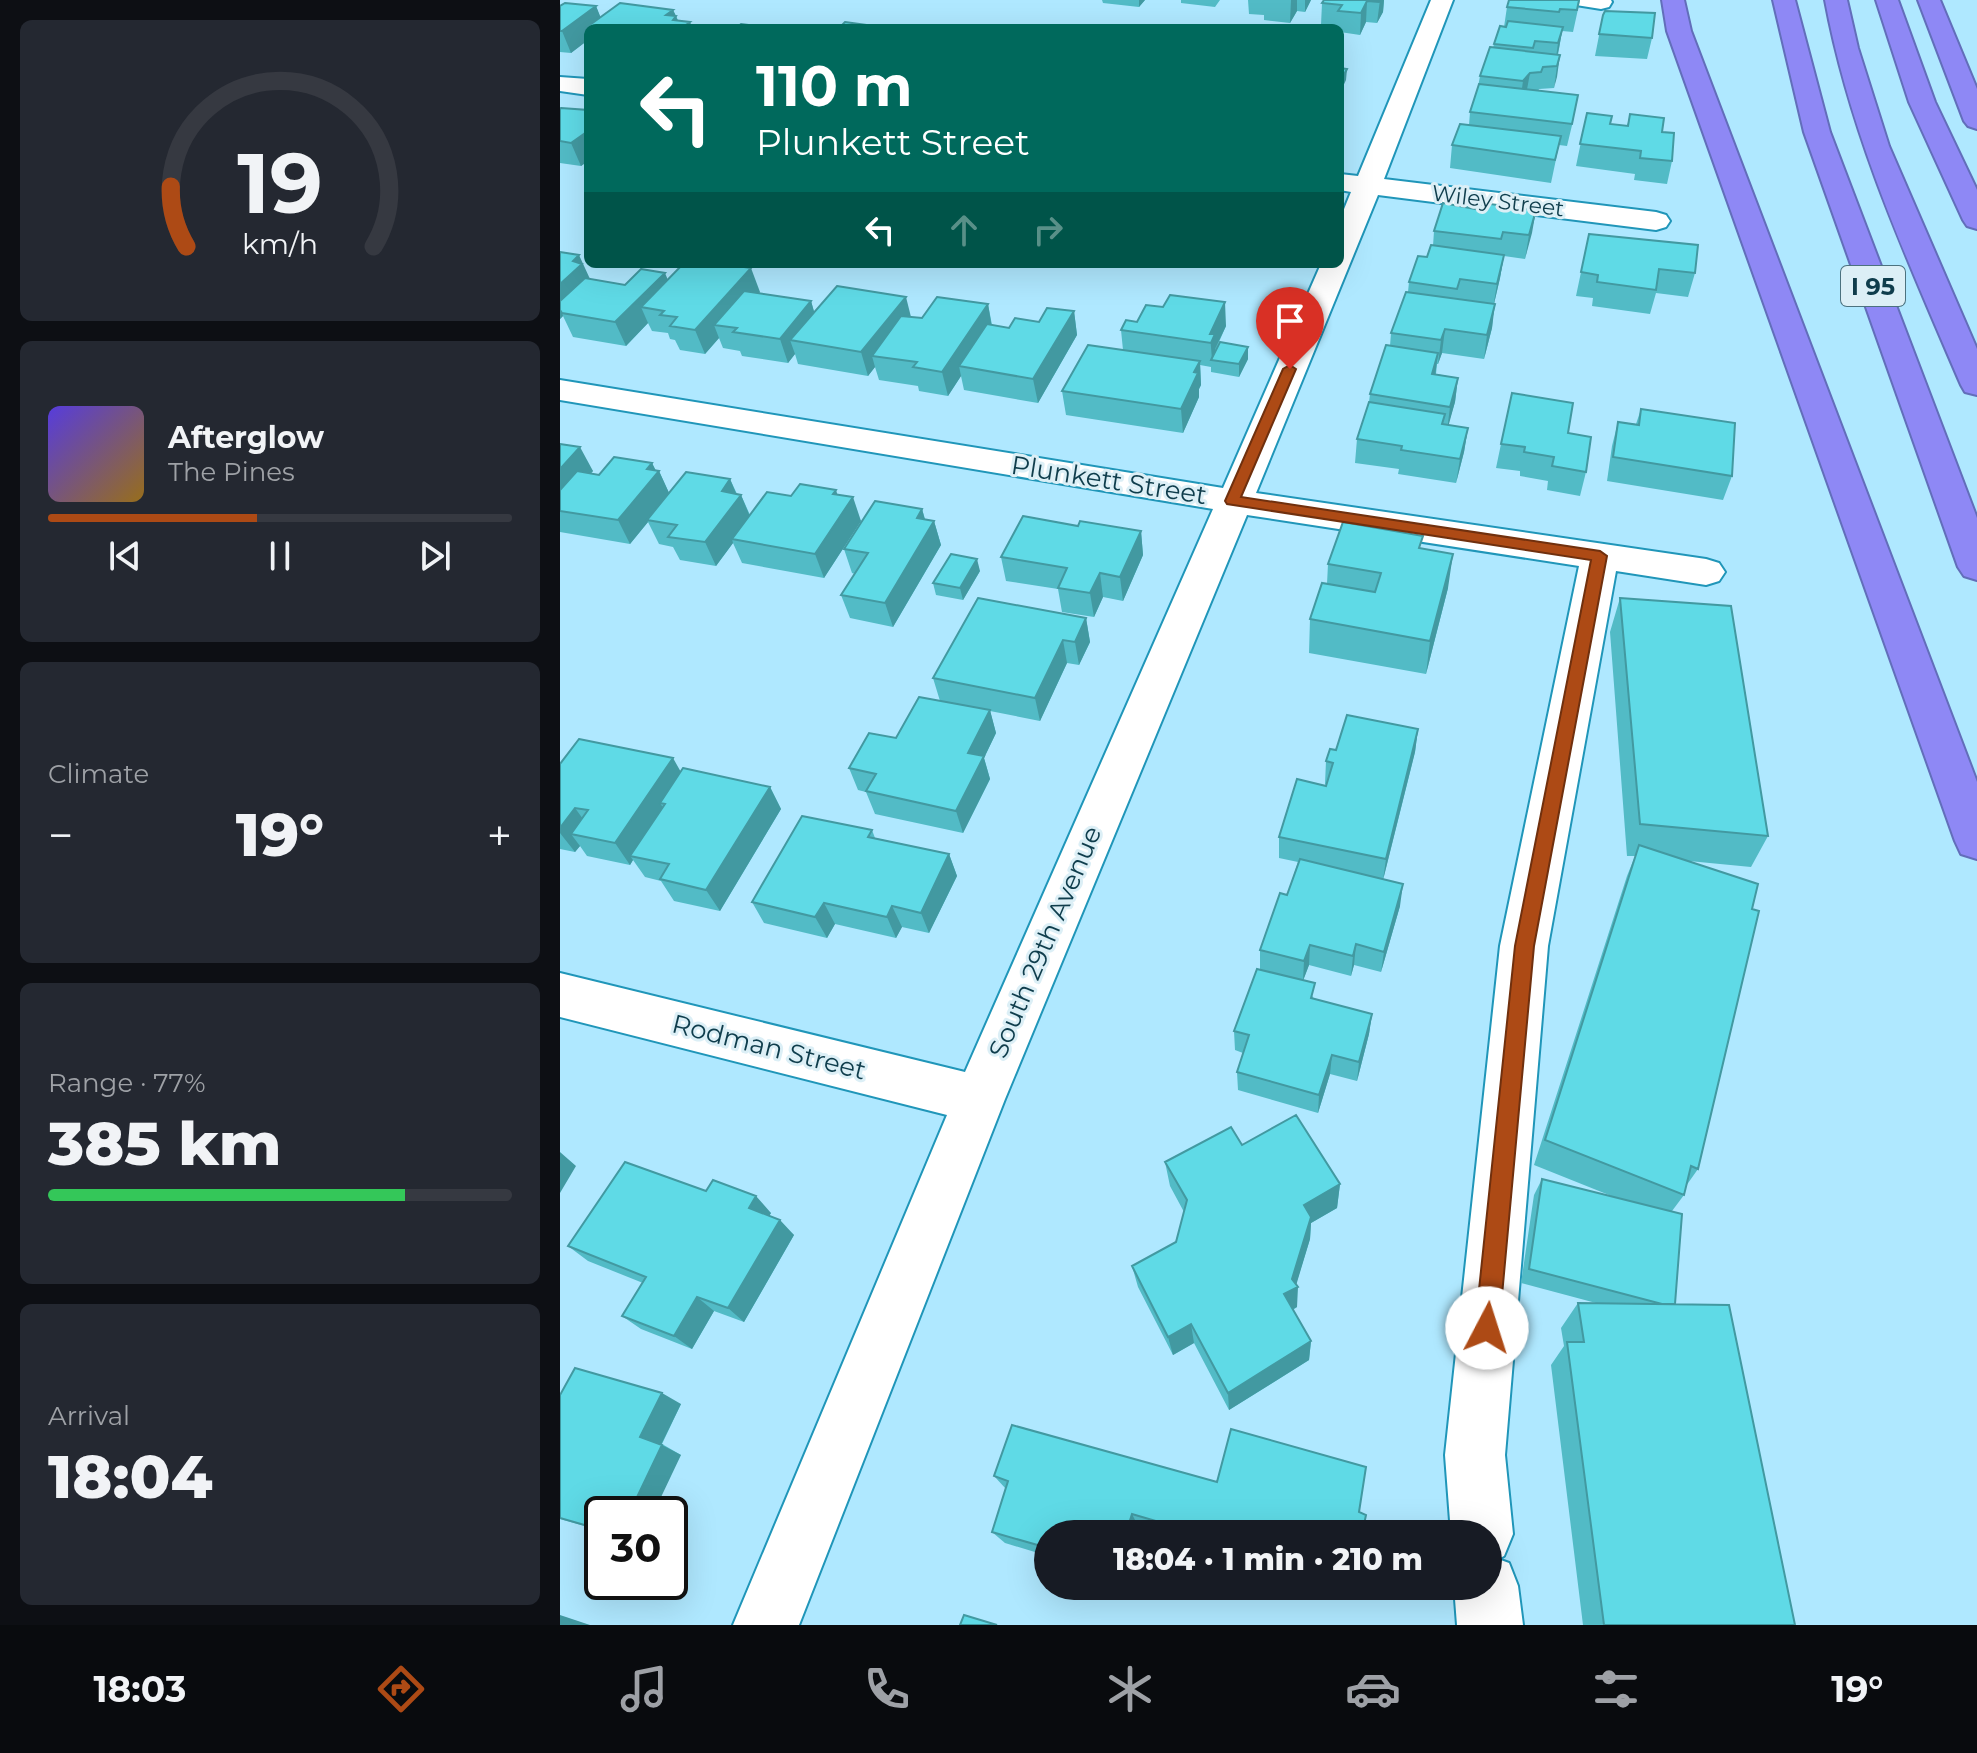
<!DOCTYPE html>
<meta charset="utf-8">
<style>
:root{--surface:#171b24;--page:#242831;--text:#f1f3f6;--muted:#9ea1a6;--line:#363941;--accent:#ad4a15}
body{margin:0;font-family:Montserrat,sans-serif;background:var(--page);color:var(--text);height:100vh;display:flex;flex-direction:column;font-size:30px;white-space:nowrap}
*{box-sizing:border-box;margin:0}
p{font-size:26px;color:var(--muted)}
.icon{flex:none;width:44px;height:44px;fill:none;stroke:currentColor;stroke-width:2;stroke-linecap:round;stroke-linejoin:round}
.map{position:relative;flex:1;overflow:hidden}
.sheet{display:flex;flex-direction:column;gap:20px;padding:20px;background:#0d0f14;width:560px}
.sheet>*{flex:none}
.guide{position:absolute;left:24px;top:24px;width:760px;height:244px;border-radius:12px;box-shadow:0 8px 32px #0002;background:#00695c;color:#fff;overflow:hidden}
.speed{position:absolute;left:24px;top:1496px;display:flex;gap:16px;font-size:40px;font-weight:700;text-align:center}
.speed>*{display:grid;place-content:center;width:104px;height:104px;border-radius:50%;background:var(--surface);box-shadow:0 8px 32px #0002;line-height:1}
.speed .limit{border:4px solid #111;border-radius:12px;background:#fff;color:#111}
.pin{position:absolute;display:grid;place-items:center;width:68px;height:68px;color:#fff;margin:-82px -34px;border-radius:50% 50% 50% 0;rotate:-45deg;box-shadow:0 0 8px #0007}
.pin .icon{rotate:45deg}
.me{position:absolute;width:88px;margin:-44px;rotate:5deg;stroke-linejoin:round;filter:drop-shadow(0 0 6px #0008)}
.turn{display:flex;align-items:center;gap:28px;height:168px;padding:0 40px;font-size:36px}
.turn .icon{width:104px;height:104px;stroke-width:2.5}
.turn b{display:block;font-size:56px;line-height:68px}
.lanes{display:flex;align-items:center;height:76px;padding:0 40px;background:#0003;justify-content:center;gap:40px;direction:ltr}
.lanes .off{opacity:.35}
.big{font-size:60px;font-weight:800;line-height:1.1}
.sheet .card{flex:1;display:flex;flex-direction:column;justify-content:center;gap:12px;min-width:0;padding:0 28px;border-radius:12px;background:var(--page)}
.sheet .dial{align-items:center;gap:0}
.dial svg{height:208px;overflow:visible;fill:none;stroke:var(--line);stroke-width:7;stroke-linecap:round;text-anchor:middle}
.dial text{fill:var(--text);stroke:none}
.song{display:flex;align-items:center;gap:24px}
.cover{width:96px;height:96px;border-radius:12px;background:linear-gradient(135deg,hsl(250 70% 55%),hsl(40 70% 35%))}
.played{height:8px;border-radius:4px;background:linear-gradient(90deg,var(--accent) 45%,var(--line) 45%)}
.keys{display:flex;justify-content:space-around;direction:ltr}
.heat{display:flex;justify-content:space-between;align-items:center;font-size:44px;direction:ltr}
.charge{height:12px;border-radius:6px;background:linear-gradient(90deg,#34c759 77%,var(--line) 0)}
.trip{position:absolute;left:474px;top:1520px;width:468px;height:80px;border-radius:40px;background:var(--surface);box-shadow:0 8px 32px #0002;font-weight:800;line-height:80px;text-align:center}
.menu{display:flex;height:128px;justify-content:space-around;align-items:center;background:#090b0e;color:var(--muted)}
.menu .icon{width:56px;height:56px}
.menu .on{color:var(--accent)}
.menu b{font-size:36px;color:var(--text)}
main{display:flex;flex:1;min-height:0}
.map>svg:first-child{display:block}
.lines{fill:none;stroke-linecap:round;stroke-linejoin:round}
.minor-casing{stroke:#2096b9;stroke-width:4}
.highway-casing{stroke:#626eba;stroke-width:4}
.minor{fill:#fff;fill-rule:evenodd}
.highway{fill:#8e88f5;fill-rule:evenodd}
.wall{fill:#52bbc6}
.shaded-wall{fill:#4299a1}
.building{fill:#5fdae6;stroke:#4299a1;stroke-width:2}
.route{fill:#ad4a15;stroke:#70300e;stroke-width:2}
.labels{text-anchor:middle;dominant-baseline:central;stroke-width:6;stroke-linejoin:round;paint-order:stroke}
.far-street-label{font-size:22px;fill:#0f3d4c;stroke:#dceff6}
.shield{fill:#dceff6;stroke:#4c727f;stroke-width:2}
.shield-label{font-size:24px;font-weight:bold;fill:#0f3d4c}
.street-label{font-size:26px;fill:#0f3d4c;stroke:#dceff6}
</style>
<main>
<section class="sheet">
<div class="card dial"><svg viewBox="0 0 100 80">
<path d="M14 69A42 42 0 1 1 86 69"/>
<path d="M14 69A42 42 0 0 1 8 46" stroke="#ad4a15"/>
<text x="50" y="56" font-size="32" font-weight="700">19</text>
<text x="50" y="72" font-size="11">km/h</text>
</svg></div>
<div class="card">
<div class="song"><i class="cover"></i><div><b>Afterglow</b><p>The Pines</p></div></div>
<div class="played"></div>
<div class="keys"><svg class="icon" aria-label="previous" viewBox="0 0 24 24"><path d="M18 5L8 12l10 7zM5 5v14"/></svg><svg class="icon" aria-label="pause" viewBox="0 0 24 24"><path d="M8 5v14M16 5v14"/></svg><svg class="icon" aria-label="next" viewBox="0 0 24 24"><path d="M6 5l10 7-10 7zM19 5v14"/></svg></div>
</div>
<div class="card"><p>Climate</p>
<div class="heat"><a>−</a><b class="big">19°</b><a>+</a></div>
</div>
<div class="card"><p>Range · 77%</p><b class="big">385 km</b><div class="charge"></div></div>
<div class="card"><p>Arrival</p><b class="big">18:04</b></div>
</section>
<div class="map">
<svg width="1417" height="1625" viewBox="0 0 1417 1625">
<rect width="100%" height="100%" fill="#afe8ff"/>
<g class="lines">
<defs>
<path id="minor" d="M871,0H893L824,179L1096,212L1106,215L1110,221L1106,227L1096,230L818,195L696,493L1146,559L1159,563L1165,572L1159,581L1146,585L1056,571L988,946L945,1455L953,1534L944,1556L938,1559L949,1563L958,1586L963,1625H897L894,1586H928V1534H891L885,1455L940,946L1019,566L687,515L445,1099L239,1625H173L387,1115L0,1017V973L405,1072L653,509L0,400V380L663,488L761,264H780V219L791,192L780,190V174L798,176Z
M1013,0H1051L1052,2L1049,7L1041,9L1016,5Z
M0,77L28,79V95L0,91Z"/>
<path id="highway" d="M1102,0H1124L1131,31L1417,782V859L1401,854L1395,841L1107,31Z
M1213,0H1235L1270,132L1417,518V580L1404,576L1398,567L1244,132Z
M1265,0H1287L1298,48L1329,146L1417,349V395L1405,392L1401,385C1347,259 1290,135 1265,0Z
M1316,0H1338L1375,102L1417,190V229L1407,226L1403,220L1349,102Z
M1358,0H1380L1417,89V129L1408,126L1404,121Z"/>
</defs>
<use href="#minor" class="minor-casing"/>
<use href="#highway" class="highway-casing"/>
<use href="#minor" class="minor"/>
<use href="#highway" class="highway"/>
</g>
<path class="wall" d="M542,0H585L579,7L543,3Z
M621,0H660L655,7L621,3Z
M688,0H751L745,12L737,11L730,23L704,20V15L689,14Z
M824,0L823,12L817,23L806,22L800,35L780,32V28H778V26L761,25L762,3Z
M1020,0L1013,32L1002,31L998,55H1000L994,88L979,89L978,91L1014,117L1007,146L999,145L991,183L890,168L892,145L909,125L910,112L918,87L920,76L933,48L934,44L944,27L947,7Z
M0,6H36L40,17L113,10L118,20L130,22L132,28H28V40L11,53L0,52Z
M1043,15L1092,38L1087,59L1035,56Z
M0,109L28,110V161L21,166L0,163Z
M1027,113L1050,124L1067,126L1070,114L1102,132L1112,161L1107,184L1074,180L1075,174L1016,166Z
M921,210H976L965,259L944,256L940,278L934,304L932,328L924,359L882,353L878,364H877L876,374L898,378L895,402L888,425L908,428L904,452L896,483L838,474L839,469L795,463L797,439L809,402L810,394L830,346L831,333L848,292L849,282L867,257L873,246L874,231Z
M1029,234L1135,273L1128,297L1096,293L1090,314L1032,306L1033,298L1016,296Z
M0,252L30,279L65,285L108,280L200,292L198,293L251,301L254,312L362,318L428,304L432,325L449,328L479,322L514,311L517,335L478,403L404,390L401,376L388,396L359,391L358,386L319,380L315,367L308,376L238,364L235,354L228,363L182,356L180,351L163,348L159,338L145,354L120,350L115,340L110,339L108,333L92,331L88,323L66,346L13,337L3,316L0,319Z
M577,322L666,326L655,351L688,347V359L679,377L651,372V367L640,365L641,385L639,389V397L623,433L506,415L502,391L563,350L561,330Z
M1081,409L1172,476L1163,500L1047,481L1052,446L1058,422L1076,424Z
M1008,433L1026,472L1020,496L987,490L988,481L960,476V471L936,468L941,444Z
M0,444L33,471L31,473L39,475L92,463L96,471H99L109,493L170,479L177,494L181,495L190,515L231,496L277,494L301,521L264,578L182,563L173,543L156,566L120,560L113,547L99,544L88,522L70,544L0,532Z
M362,509L365,519L374,521L381,545L333,627L290,618L281,595L295,574L292,573L284,549Z
M518,526L581,531L583,555L563,601L543,597L534,617L502,612L498,589L446,581L441,557Z
M861,549L888,588L866,674L749,653L750,619L767,584L768,564Z
M420,571L403,600L376,595L373,583Z
M1060,598L1208,836L1191,867L1129,861L1192,909L1138,1169L1126,1186L1124,1195L1112,1211L1115,1304L1235,1625H1023L991,1365L1004,1346L1001,1328L1018,1303H1036L961,1283L974,1195L982,1179L1054,1197L974,1165L1067,876L1075,856H1067L1050,632Z
M526,618L530,642L519,665L507,663L480,721L430,711L436,733L424,758L430,779L403,833L315,814L306,792L298,790L289,768L336,738L380,701L373,678Z
M858,729L855,752L823,880L840,906L821,972L794,965L791,976L749,965L743,980L754,999L812,1014L809,1034L797,1081L770,1074L758,1113L678,1090L677,1072L683,1053L675,1050L674,1031L700,970V950L727,895L738,862L719,858V837L767,784H765L766,761L776,750Z
M0,764L121,772L210,787L221,809L160,911L114,901L101,881L85,877L73,860L70,865L27,856L20,846L15,852L0,849Z
M312,830L315,838L389,854L397,876L369,933L342,927L336,938L275,924L267,938L204,923L192,902Z
M682,1145L780,1184L777,1208L751,1223L750,1239L736,1284L737,1307L733,1310L751,1341L749,1360L669,1410L634,1343L613,1355L578,1287L572,1266L616,1242L624,1212L610,1186L605,1162Z
M146,1191L211,1213L209,1216L234,1235L184,1322L154,1311L132,1349L81,1329L62,1316L83,1283L28,1261L8,1246Z
M0,1395L121,1404L102,1444L121,1455L42,1514V1531L0,1519Z
M434,1476L657,1482L799,1512L802,1534H605L578,1526L575,1534H488V1556L445,1543L432,1532L446,1489Z"/>
<path class="shaded-wall" d="M579,0H585L579,7Z
M731,0H737V11L730,23Z
M745,0H751L745,12Z
M820,0H824L823,12L817,23Z
M807,1L806,22L800,35L801,13Z
M36,6L45,28L27,27L28,40L11,53L2,31Z
M113,10L116,16L120,28L106,15Z
M130,22L132,28H122Z
M1003,27L999,48L995,65L998,43Z
M1000,55L997,77L994,88L997,66Z
M787,69L786,80L780,93V82Z
M970,73L966,95L960,103L963,81Z
M28,131V161L21,166L11,143Z
M976,210L972,233L965,259L969,235Z
M19,255L30,279L2,313L3,316L0,319V284L13,261Z
M944,255L940,278L933,308L937,284Z
M191,268L200,292L169,327L154,325L159,338L145,354L135,330Z
M105,273L115,297L81,307L88,323L66,346L55,322Z
M346,297L352,321L312,356L315,367L308,376L301,352Z
M251,301L258,325L230,340L235,354L228,363L220,339Z
M665,302L666,326L655,349L656,358L652,360L650,334Z
M428,304L432,328L399,366L401,376L388,396L382,372Z
M935,304L932,328L924,359L927,335Z
M514,311L517,335L478,403L473,379Z
M885,329L882,353L878,364L881,340Z
M688,347V359L679,377V364Z
M878,353L875,377L872,374Z
M640,361L641,385L639,389V397L623,433L621,409L634,372Z
M898,378L895,402L887,431L890,407Z
M908,428L904,452L896,483L900,459Z
M20,447L33,471L0,508V469Z
M92,463L97,473L99,471L110,495L87,520L88,522L70,544L58,520L87,469Z
M170,479L178,498L181,495L191,519L172,539L173,543L156,566L145,542L162,491Z
M276,490L283,512L293,497L301,521L264,578L255,554L273,494Z
M362,509L368,531L374,521L381,545L333,627L325,603L357,518Z
M581,531L583,555L563,601L560,577Z
M893,554L888,588L866,674L870,641Z
M417,559L420,571L403,600L400,588Z
M540,573L543,597L534,617L530,593Z
M526,618L530,642L519,665L515,642Z
M503,640L507,663L480,721L475,698Z
M430,710L436,733L424,758L430,779L403,833L396,811L408,753Z
M858,729L855,752L823,880L826,859Z
M113,758L126,781L105,804L100,803L106,812L70,856L73,860L70,865L55,843Z
M210,787L221,809L160,911L146,890Z
M15,808L31,830L11,834L20,846L15,852L0,833V828Z
M389,854L397,876L369,933L361,913Z
M843,884L840,906L821,972L824,952Z
M264,903L275,924L267,938L255,917Z
M332,906L342,927L336,938L327,917Z
M796,944L794,965L791,976L793,956Z
M750,945L749,965L743,981L744,961Z
M812,1014L809,1034L797,1081L799,1062Z
M772,1055L770,1074L758,1113L759,1095Z
M0,1152L16,1166L0,1193Z
M780,1184L777,1208L751,1223L750,1239L735,1289L738,1287L737,1307L723,1314L724,1294L732,1279L744,1205Z
M196,1196L211,1213L204,1224L189,1208Z
M220,1220L234,1235L184,1322L168,1308Z
M137,1297L154,1311L132,1349L114,1336Z
M631,1324L634,1343L613,1355L608,1337Z
M751,1341L749,1360L669,1410L668,1393Z
M102,1393L121,1404L100,1447L80,1437Z
M102,1445L121,1455L93,1514H69Z
M572,1514L578,1526L575,1534H569L567,1530Z
M0,1615L30,1625H0Z"/>
<path class="building" d="M764,0H820L819,2L807,1L801,13L778,11L782,5L762,3Z
M949,0H1019L1017,10L1000,9L999,12L947,7Z
M5,3L36,6L2,31H0V6Z
M60,3L113,10L106,15L116,16L113,20L130,22L122,28H35L27,27Z
M1045,11L1095,13L1092,38L1039,34L1043,15Z
M948,21L1003,27L998,43L975,41L973,48L934,44L940,26L946,27Z
M285,22L306,25L302,28H279Z
M181,24L204,27L202,28H176Z
M930,47L1000,55L997,66L983,67L981,72L970,73L963,81L920,76Z
M780,68L787,69L780,82Z
M919,84L1018,95L1012,124L910,112Z
M1,108L28,110V131L11,143L0,141V109Z
M1027,113L1052,116L1050,124L1068,126L1070,114L1104,118L1102,132L1114,133L1112,161L1080,158L1081,151L1020,144Z
M900,124L1001,136L995,160L892,145Z
M883,203L921,210L923,203L976,210L969,235L943,232L941,239L874,231Z
M1029,234L1138,245L1135,273L1099,269L1096,290L1037,282L1038,275L1021,272Z
M871,245L944,255L937,284L900,279L897,289L849,282L858,256L867,257Z
M0,252L19,255L13,261L22,264L0,284Z
M123,264H163L191,268L135,330L110,326L117,317L100,315L104,311L81,307Z
M81,269L105,273L55,322L2,313L0,310V301L25,278L65,285Z
M277,286L346,297L301,352L230,340Z
M184,291L251,301L220,339L173,332L177,328L154,325Z
M846,292L935,304L927,335L885,329L881,340L831,333Z
M610,295L665,302L650,334H655L651,343L561,330L566,320L577,322L586,305L603,307Z
M377,297L428,304L382,372L353,367L357,362L312,356L341,316L362,318Z
M487,308L514,311L473,379L399,366L427,324L449,328L455,318L479,322Z
M660,342L688,347L679,364L651,360Z
M528,345L640,361L634,372L638,373L621,409L502,391Z
M826,345L878,353L872,374L898,378L890,407L810,394Z
M952,393L1013,403L1008,433L1031,437L1026,472L992,466L994,457L964,452L965,447L941,444Z
M809,402L885,414L882,424L908,428L900,459L841,450L842,446L797,439Z
M1081,409L1175,423L1172,476L1053,457L1058,422L1079,425Z
M0,444L20,447L0,469Z
M54,457L92,463L87,469L99,471L58,520L0,511V490L17,471L39,475Z
M126,472L170,479L162,491L181,495L145,542L108,537L117,525L87,520Z
M240,484L276,490L273,494L293,497L255,554L172,539L207,492L231,496Z
M315,501L362,509L357,518L374,521L325,603L281,595L308,553L284,549Z
M463,516L518,526L520,521L581,531L560,577L540,573L530,593L498,588L507,568L441,557Z
M783,522L863,536L859,548L893,554L870,641L750,619L762,583L815,592L821,573L768,564Z
M391,554L417,559L400,588L373,583Z
M418,598L526,618L515,642L503,640L475,698L373,678Z
M1060,598L1171,606L1208,836L1080,824Z
M359,697L430,710L408,753L424,756L396,811L306,791L316,774L289,768L309,733L336,738Z
M787,715L858,729L826,859L719,837L737,779L766,786L773,763L766,761L770,749L776,750Z
M19,739L113,758L55,843L11,834L28,810L15,808L0,828V764Z
M123,768L210,787L146,890L100,879L109,864L70,856L105,804L100,803Z
M242,816L312,830L308,837L389,854L361,913L332,906L327,917L264,903L255,917L192,902Z
M1079,845L1198,884L1192,909L1199,911L1138,1169L1131,1166L1124,1195L985,1140Z
M740,859L843,884L824,952L796,944L793,956L750,945L744,961L700,950L720,893L727,895Z
M697,969L755,983L751,998L812,1014L799,1062L772,1055L759,1095L677,1072L689,1035L674,1031Z
M736,1115L780,1184L744,1205L751,1217L732,1279L738,1287L724,1294L751,1341L668,1393L631,1324L608,1337L572,1266L616,1242L627,1200L605,1162L671,1127L682,1145Z
M65,1162L146,1191L153,1180L196,1196L189,1208L220,1220L168,1308L137,1297L114,1336L62,1316L86,1277L8,1246Z
M982,1179L1122,1214L1115,1304H1102L969,1269Z
M1018,1303L1169,1305L1235,1625H1044L1007,1342H1024Z
M15,1368L102,1393L80,1437L102,1445L69,1514H42V1530L0,1518V1395Z
M452,1425L657,1482L671,1429L806,1467L799,1512L806,1515L802,1534H640L572,1514L567,1530L573,1532V1534H488V1548L432,1532L448,1481L434,1476Z
M404,1615L437,1625H400Z"/>
<path class="route" d="M730,365L736,369L681,497L1040,551L1047,556L974,946L939,1328L936,1336L927,1339L919,1336L915,1328L955,946L1031,560L667,504L665,501L723,369Z"/>
<g class="labels">
<g class="far-street-label">
<text transform="translate(938 201) rotate(7)">Wiley Street</text>
</g>
<rect class="shield" x="1281" y="266" width="64" height="40" rx="6"/>
<g class="shield-label">
<text x="1313" y="286">I 95</text>
</g>
<g class="street-label">
<text transform="translate(549 480) rotate(9)">Plunkett Street</text>
<text transform="translate(485 942) rotate(-67)">South 29th Avenue</text>
<text transform="translate(209 1047) rotate(14)">Rodman Street</text>
</g>
</g>
</svg>
<div class="speed"><div class="limit">30</div></div>
<div class="pin" style="left:730px;top:369px;background:#d93025"><svg class="icon" aria-label="arrive" viewBox="0 0 24 24"><path d="M6 21V4h12l-3 4 3 4H6"/></svg></div>
<svg class="me" style="left:927px;top:1328px" viewBox="-20 -20 40 40"><circle r="19" fill="#fff"/><path d="M0-13L10 11 0 6-10 11z" fill="#ad4a15"/></svg>
<div class="trip">18:04 · 1 min · 210 m</div>
<div class="guide">
<div class="turn"><svg class="icon" aria-label="left" viewBox="0 0 24 24"><path d="M17 20v-9H6M10 6l-5 5 5 5"/></svg><div><b>110 m</b>Plunkett Street</div></div>
<div class="lanes"><svg class="icon" aria-label="left" viewBox="0 0 24 24"><path d="M17 20v-9H6M10 6l-5 5 5 5"/></svg><svg class="icon off" aria-label="ahead" viewBox="0 0 24 24"><path d="M12 20V5M6 11l6-6 6 6"/></svg><svg class="icon off" aria-label="right" viewBox="0 0 24 24"><path d="M7 20v-9h11M14 6l5 5-5 5"/></svg></div>
</div>
</div>
</main>
<nav class="menu">
<b>18:03</b>
<svg class="icon on" aria-label="directions" viewBox="0 0 24 24"><path d="M12 3l9 9-9 9-9-9zM9 14v-3h6M13 9l2 2-2 2"/></svg>
<svg class="icon" aria-label="music" viewBox="0 0 24 24"><path d="M9 18V5l10-2v13"/><circle cx="6" cy="18" r="3"/><circle cx="16" cy="16" r="3"/></svg>
<svg class="icon" aria-label="phone" viewBox="0 0 24 24"><path d="M5 4h4l2 5-3 2q2 4 5 5l2-3 5 2v4C11 20 4 13 5 4z"/></svg>
<svg class="icon" aria-label="climate" viewBox="0 0 24 24"><path d="M12 3v18M4 7l16 10M4 17L20 7"/></svg>
<svg class="icon" aria-label="car" viewBox="0 0 24 24"><path d="M5 17H2v-5l4-1 3-4h7l3 4 3 1v5h-3M9 17h6M6 11h13"/><circle cx="7" cy="17" r="2"/><circle cx="17" cy="17" r="2"/></svg>
<svg class="icon" aria-label="filters" viewBox="0 0 24 24"><path d="M4 7h16M4 17h16"/><circle cx="9" cy="7" r="2"/><circle cx="15" cy="17" r="2"/></svg>
<b>19°</b>
</nav>
